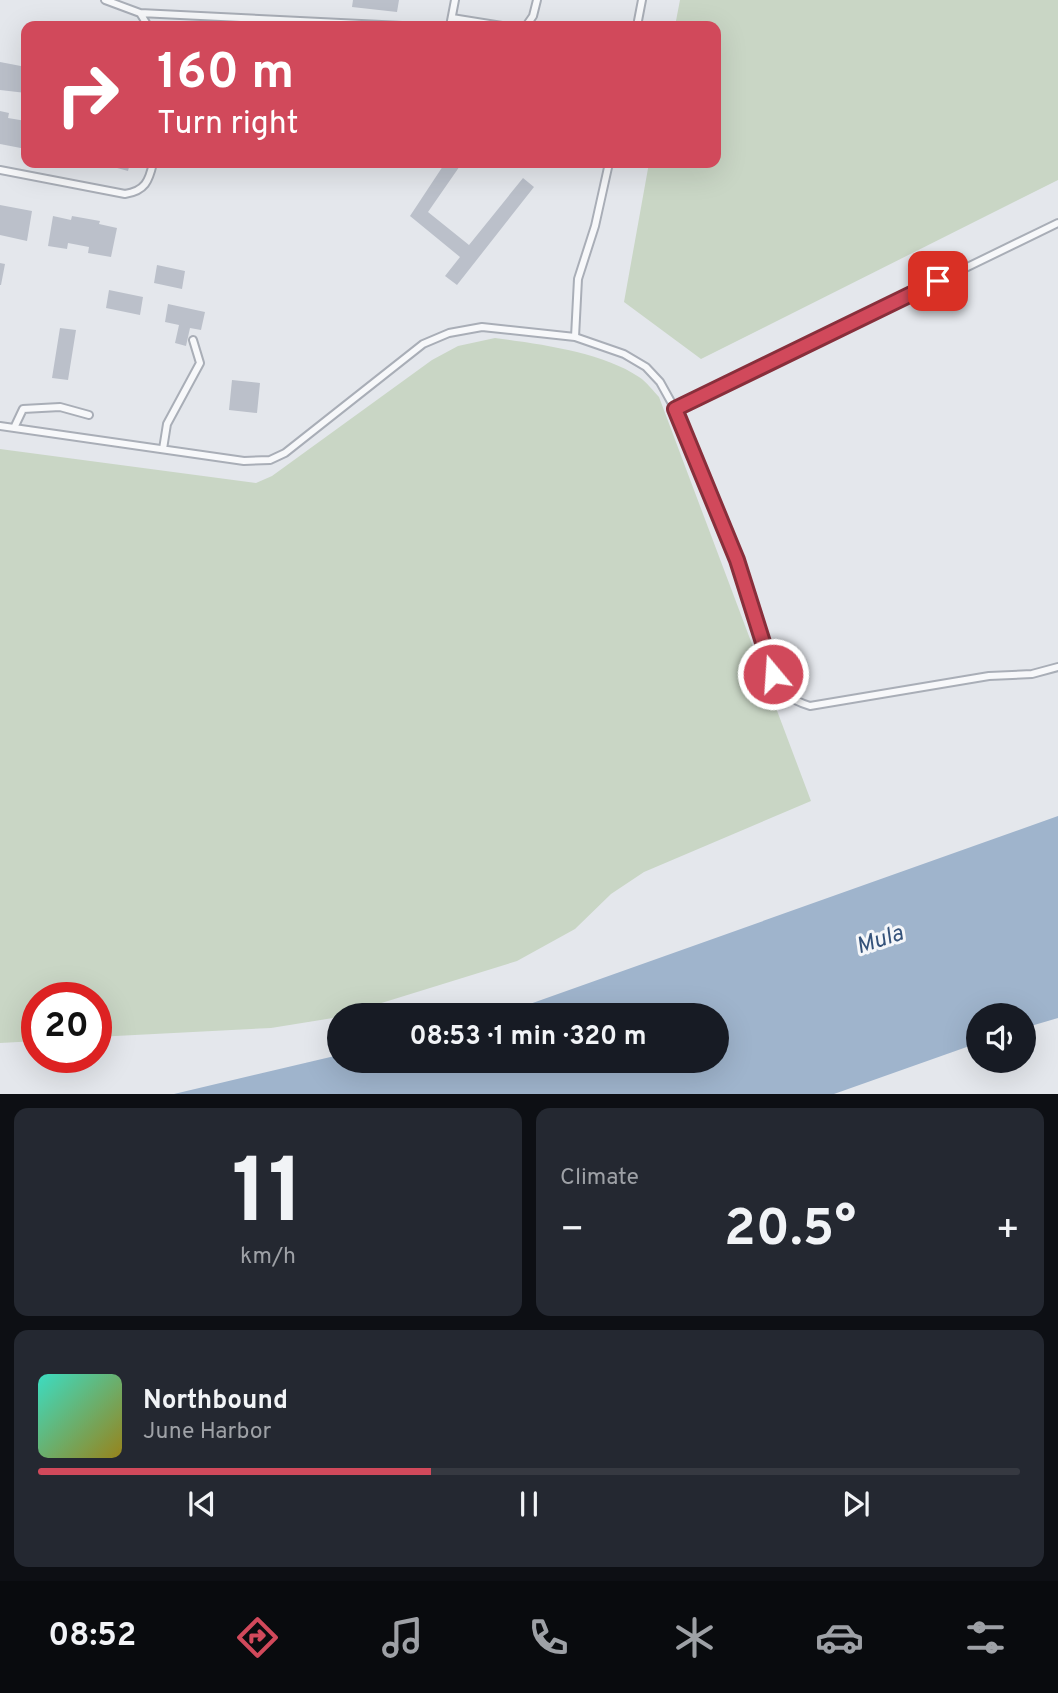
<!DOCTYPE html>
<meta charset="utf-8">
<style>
:root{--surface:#171b24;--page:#242831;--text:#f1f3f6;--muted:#9ea1a6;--line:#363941;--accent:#d1495b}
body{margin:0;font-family:Overpass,sans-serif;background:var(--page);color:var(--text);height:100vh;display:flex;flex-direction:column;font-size:26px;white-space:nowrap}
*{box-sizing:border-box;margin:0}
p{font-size:23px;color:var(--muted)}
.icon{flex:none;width:38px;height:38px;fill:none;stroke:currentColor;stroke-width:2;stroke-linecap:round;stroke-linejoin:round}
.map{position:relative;height:1094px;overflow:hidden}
.sheet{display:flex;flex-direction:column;gap:14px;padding:14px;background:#0d0f14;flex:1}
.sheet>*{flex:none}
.banner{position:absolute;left:21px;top:21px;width:700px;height:147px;border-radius:14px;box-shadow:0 7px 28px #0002;background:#d1495b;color:#fff;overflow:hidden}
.tools{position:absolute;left:966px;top:1003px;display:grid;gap:14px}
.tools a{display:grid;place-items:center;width:70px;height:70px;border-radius:50%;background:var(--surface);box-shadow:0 7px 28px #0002;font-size:35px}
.speed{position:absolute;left:21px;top:982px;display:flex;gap:14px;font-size:35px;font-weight:700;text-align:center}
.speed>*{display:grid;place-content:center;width:91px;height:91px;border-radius:50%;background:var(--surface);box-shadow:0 7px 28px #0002;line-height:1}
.speed .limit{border:10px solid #d22;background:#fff;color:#111}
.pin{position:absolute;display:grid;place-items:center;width:60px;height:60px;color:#fff;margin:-30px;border-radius:14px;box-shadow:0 4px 10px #0006}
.me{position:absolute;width:77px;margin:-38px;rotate:342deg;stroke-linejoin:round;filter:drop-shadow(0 0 5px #0008)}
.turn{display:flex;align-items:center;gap:24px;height:147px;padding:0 21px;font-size:32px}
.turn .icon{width:91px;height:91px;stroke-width:2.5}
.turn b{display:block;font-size:49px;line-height:60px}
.big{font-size:52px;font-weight:700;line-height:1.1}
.sheet .card{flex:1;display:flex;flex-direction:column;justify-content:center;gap:10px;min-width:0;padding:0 24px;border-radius:14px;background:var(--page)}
.sheet .dial{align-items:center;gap:0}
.dial b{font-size:91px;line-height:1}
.song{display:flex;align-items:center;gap:21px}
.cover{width:84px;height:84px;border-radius:10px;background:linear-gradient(135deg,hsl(170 70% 55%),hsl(50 70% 35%))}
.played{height:7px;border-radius:4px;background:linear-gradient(90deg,var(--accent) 40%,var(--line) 40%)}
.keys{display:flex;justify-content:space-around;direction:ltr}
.heat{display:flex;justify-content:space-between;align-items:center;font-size:38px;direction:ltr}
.sheet .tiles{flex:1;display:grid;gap:14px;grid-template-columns:1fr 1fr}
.card:last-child{grid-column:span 2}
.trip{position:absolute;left:327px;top:1003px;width:402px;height:70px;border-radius:35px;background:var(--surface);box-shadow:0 7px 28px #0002;font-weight:700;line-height:70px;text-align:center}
.menu{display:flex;height:112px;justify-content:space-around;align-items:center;background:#090b0e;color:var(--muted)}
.menu .icon{width:49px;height:49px}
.menu .selected{color:var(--accent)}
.menu b{font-size:32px;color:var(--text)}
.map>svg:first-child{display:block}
.green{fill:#c9d6c5}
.water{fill:#9fb4cc}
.building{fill:#bbc0ca}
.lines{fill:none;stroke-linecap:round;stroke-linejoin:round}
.service-casing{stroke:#a9aeb7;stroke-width:10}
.service{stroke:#f7f8fa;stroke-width:6}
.route-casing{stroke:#882f3b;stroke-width:18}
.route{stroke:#d1495b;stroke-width:12}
.labels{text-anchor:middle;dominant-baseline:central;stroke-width:6;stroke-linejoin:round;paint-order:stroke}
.water-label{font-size:23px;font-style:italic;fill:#34527a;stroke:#f4f6f9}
</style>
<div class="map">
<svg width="1058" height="1095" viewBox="0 0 1058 1095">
<rect width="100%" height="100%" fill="#e4e7ec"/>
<path class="green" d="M680,0H1058V180L701,359L624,302L649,163H716V26H675Z
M495,338C539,344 602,352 639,377C647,382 653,391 659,397L811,801L644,872L611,894L575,929L517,961L333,1018L271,1028L96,1037V998H37V1041L0,1043V449L256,483L272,476L432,360L458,346Z"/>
<path class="water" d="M1058,816V1018L1024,1028V1015H978V1043L834,1094H174L339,1055L340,1060H718V1015H499Z"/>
<path class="building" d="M353,0H399L397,12L352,7Z
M0,62L26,67V93L0,90Z
M0,111L9,113L8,118L26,121V149L0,144Z
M99,163H130L128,171Z
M445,163H462L428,212L469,245L523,178L534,187L457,285L445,276L460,257L410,216Z
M0,205L32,211L27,241L0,235Z
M53,216L71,220L72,216L100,221L99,224L117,228L111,257L88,253L89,247L68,243L67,249L48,246Z
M0,263L5,264L1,285H0Z
M157,265L185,271L182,289L154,283Z
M109,290L143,297L140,315L106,308Z
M168,304L205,312L201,330L190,328L186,346L175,343L179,325L165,322Z
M60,328L76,330L68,380L52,378Z
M232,380L260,383L257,413L229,410Z"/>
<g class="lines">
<defs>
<path id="service" d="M105,0L140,13L148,26
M140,13L402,26
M452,18L502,26
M450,26L455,0
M526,26L533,16L537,0
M637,26L642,0
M0,170L125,194C145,191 149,181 153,163
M575,337L578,279L595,226L609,163
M675,409L1058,223
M0,426L244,461L270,460L285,453L423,344L449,333L482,327L575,337L624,354L646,367L660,382L675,409L737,560L773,674C782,692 790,700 810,706L989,676L1032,674L1058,667
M14,428L23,409L60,407L89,415
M163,449L167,424L200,363L193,340"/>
</defs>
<use href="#service" class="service-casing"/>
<use href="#service" class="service"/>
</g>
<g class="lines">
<defs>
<path id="route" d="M773,674L737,560L675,409L938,281"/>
</defs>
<use href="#route" class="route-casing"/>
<use href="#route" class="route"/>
</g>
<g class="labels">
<g class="water-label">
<text transform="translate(880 941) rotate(-18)">Mula</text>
</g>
</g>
</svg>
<div class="tools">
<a><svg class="icon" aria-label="sound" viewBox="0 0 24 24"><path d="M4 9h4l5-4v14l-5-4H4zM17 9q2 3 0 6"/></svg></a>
</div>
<div class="speed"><div class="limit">20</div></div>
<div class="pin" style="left:938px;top:281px;background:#d93025"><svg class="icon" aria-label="arrive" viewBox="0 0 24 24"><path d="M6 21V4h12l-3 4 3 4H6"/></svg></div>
<svg class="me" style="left:773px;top:674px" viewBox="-20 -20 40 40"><circle r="17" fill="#d1495b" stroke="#fff" stroke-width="3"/><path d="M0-11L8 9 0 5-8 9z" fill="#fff"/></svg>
<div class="trip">08:53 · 1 min · 320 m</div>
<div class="banner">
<div class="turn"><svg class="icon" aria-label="right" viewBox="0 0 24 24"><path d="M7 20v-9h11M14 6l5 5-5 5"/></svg><div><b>160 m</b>Turn right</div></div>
</div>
</div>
<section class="sheet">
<div class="tiles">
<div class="card dial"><b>11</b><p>km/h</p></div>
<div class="card"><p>Climate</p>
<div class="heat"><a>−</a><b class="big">20.5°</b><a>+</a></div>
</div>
<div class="card">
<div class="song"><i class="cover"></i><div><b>Northbound</b><p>June Harbor</p></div></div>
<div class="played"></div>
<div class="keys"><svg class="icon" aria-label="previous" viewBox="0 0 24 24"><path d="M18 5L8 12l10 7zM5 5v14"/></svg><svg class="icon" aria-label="pause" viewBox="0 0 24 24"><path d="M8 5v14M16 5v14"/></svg><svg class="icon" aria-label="next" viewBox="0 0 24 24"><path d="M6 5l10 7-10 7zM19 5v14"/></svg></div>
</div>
</div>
</section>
<nav class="menu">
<b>08:52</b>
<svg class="icon selected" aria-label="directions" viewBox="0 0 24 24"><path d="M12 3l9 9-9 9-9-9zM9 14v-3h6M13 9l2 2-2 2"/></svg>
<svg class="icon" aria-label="music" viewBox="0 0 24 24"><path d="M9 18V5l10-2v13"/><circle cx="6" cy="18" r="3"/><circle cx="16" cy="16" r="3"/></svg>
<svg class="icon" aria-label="phone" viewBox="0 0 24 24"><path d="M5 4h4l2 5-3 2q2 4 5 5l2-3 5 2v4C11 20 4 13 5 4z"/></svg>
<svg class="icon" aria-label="climate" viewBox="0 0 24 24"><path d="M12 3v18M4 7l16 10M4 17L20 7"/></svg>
<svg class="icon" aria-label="car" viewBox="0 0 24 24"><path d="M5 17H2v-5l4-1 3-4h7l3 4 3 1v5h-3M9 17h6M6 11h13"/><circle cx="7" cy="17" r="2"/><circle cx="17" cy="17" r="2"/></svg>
<svg class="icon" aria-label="filters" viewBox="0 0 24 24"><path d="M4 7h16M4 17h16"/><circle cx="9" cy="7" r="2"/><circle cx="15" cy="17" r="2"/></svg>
</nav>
